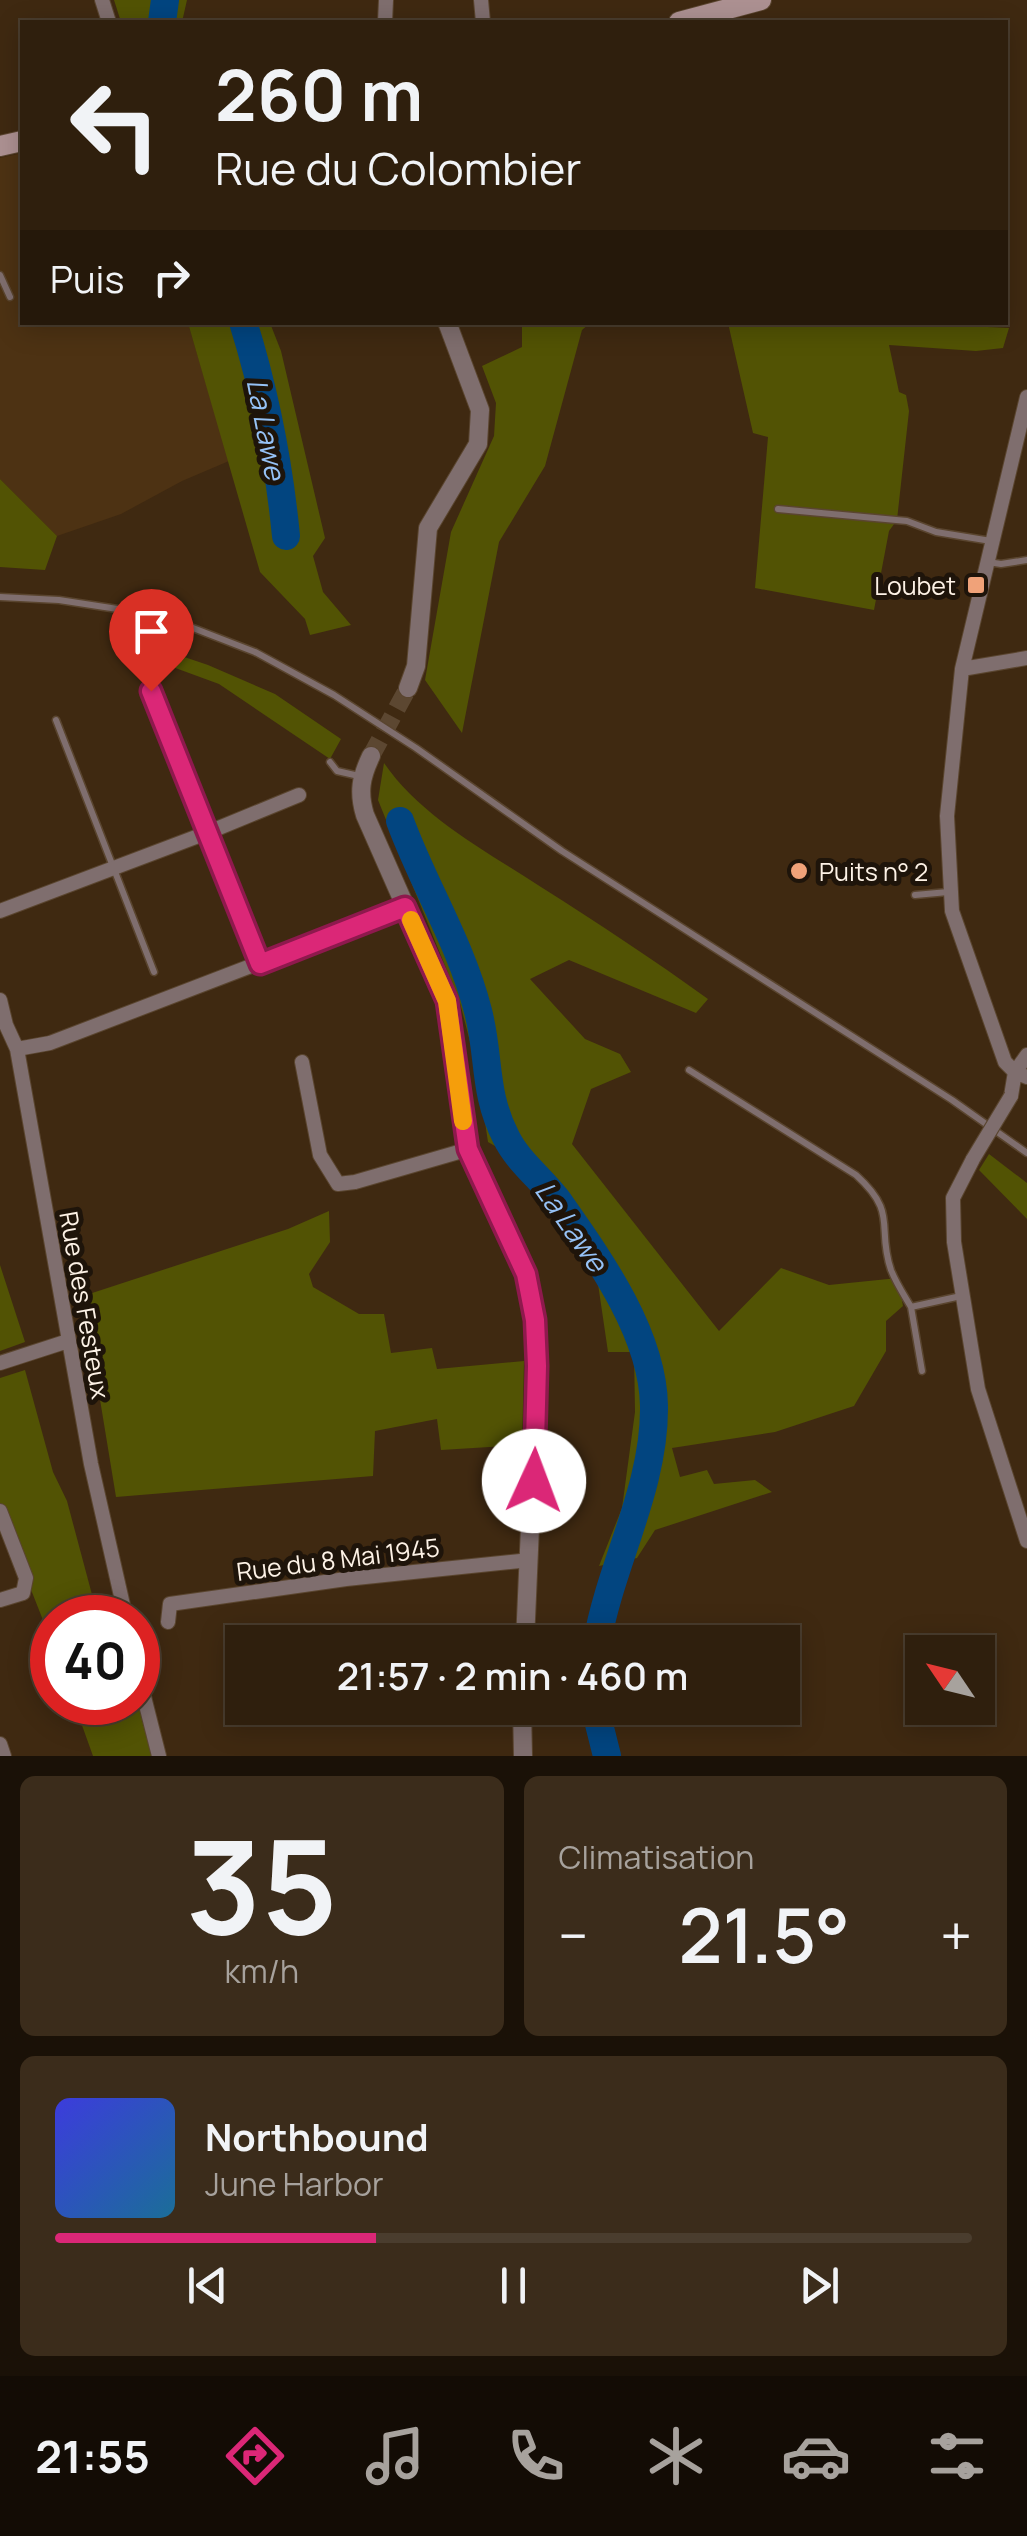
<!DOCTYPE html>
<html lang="fr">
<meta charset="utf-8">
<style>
:root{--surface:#2f1f0d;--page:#3b2c1b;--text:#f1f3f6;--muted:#a7a29d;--line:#4a3d2e;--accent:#db2777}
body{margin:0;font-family:Manrope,sans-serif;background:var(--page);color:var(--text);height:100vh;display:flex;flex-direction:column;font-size:38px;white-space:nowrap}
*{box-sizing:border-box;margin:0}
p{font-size:32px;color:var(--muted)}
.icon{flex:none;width:55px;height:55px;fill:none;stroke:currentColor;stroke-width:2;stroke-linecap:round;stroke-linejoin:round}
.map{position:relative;height:1756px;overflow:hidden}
.details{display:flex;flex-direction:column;gap:20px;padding:20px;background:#1a1107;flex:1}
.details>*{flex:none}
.guide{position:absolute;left:20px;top:20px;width:988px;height:305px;border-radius:0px;box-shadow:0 5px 25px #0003,0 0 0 2px var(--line);background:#2f1f0d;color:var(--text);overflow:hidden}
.needle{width:65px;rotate:305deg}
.fabs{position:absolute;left:905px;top:1635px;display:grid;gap:20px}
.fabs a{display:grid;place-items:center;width:90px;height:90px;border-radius:0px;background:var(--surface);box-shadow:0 5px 25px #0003,0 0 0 2px var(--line);font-size:50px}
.speed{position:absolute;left:30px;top:1595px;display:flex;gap:20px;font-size:50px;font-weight:700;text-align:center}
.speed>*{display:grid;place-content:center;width:130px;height:130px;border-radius:50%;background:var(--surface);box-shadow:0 5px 25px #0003,0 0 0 2px var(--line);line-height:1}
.speed .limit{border:15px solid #d22;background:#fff;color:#111}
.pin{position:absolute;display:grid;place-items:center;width:85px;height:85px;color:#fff;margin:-102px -42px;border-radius:50% 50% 50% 0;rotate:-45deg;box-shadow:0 0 10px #0007}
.pin .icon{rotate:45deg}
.me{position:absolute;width:110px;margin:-55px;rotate:2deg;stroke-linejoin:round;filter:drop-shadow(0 0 8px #0008)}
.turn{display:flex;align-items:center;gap:35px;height:210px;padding:0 30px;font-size:45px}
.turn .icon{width:130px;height:130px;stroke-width:2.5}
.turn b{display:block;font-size:70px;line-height:85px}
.then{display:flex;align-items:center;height:95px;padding:0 30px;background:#0003;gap:20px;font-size:38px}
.big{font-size:75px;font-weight:600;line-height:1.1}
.details .tile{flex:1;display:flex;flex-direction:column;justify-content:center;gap:15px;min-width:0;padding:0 35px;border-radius:15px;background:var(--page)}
.details .dial{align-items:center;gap:0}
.dial b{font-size:130px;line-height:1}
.song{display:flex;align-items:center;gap:30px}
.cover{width:120px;height:120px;border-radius:15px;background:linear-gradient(135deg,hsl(240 70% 55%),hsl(200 70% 35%))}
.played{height:10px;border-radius:5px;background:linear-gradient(90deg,var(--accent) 35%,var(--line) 35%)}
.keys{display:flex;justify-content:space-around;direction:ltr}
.heat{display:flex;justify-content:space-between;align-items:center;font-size:55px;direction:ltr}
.details .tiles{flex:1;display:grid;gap:20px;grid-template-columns:1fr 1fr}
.tile:last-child{grid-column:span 2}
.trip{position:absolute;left:225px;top:1625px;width:575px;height:100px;border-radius:0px;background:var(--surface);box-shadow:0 5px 25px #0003,0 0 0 2px var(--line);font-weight:600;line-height:100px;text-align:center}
.menu{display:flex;height:160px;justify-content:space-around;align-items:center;background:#130c05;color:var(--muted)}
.menu .icon{width:70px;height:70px}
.menu .on{color:var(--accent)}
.menu b{font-size:45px;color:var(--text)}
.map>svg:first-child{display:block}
.built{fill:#4d3213}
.green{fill:#525304}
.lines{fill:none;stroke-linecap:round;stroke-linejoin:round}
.river{stroke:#024580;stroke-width:28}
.tertiary-tunnel{stroke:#5c4731;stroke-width:18;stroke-dasharray:18 9;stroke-linecap:butt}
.service-casing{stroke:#5a452f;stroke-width:9}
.minor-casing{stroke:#5a452f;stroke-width:16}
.tertiary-casing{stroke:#5a452f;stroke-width:20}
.secondary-casing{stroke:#5a452f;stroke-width:22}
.service{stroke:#7f6e6e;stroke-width:6}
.minor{stroke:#7f6e6e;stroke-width:14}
.tertiary{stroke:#7f6e6e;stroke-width:18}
.secondary{stroke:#ad9192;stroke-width:20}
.minor-bridge-casing{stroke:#5a452f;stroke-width:16;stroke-linecap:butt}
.minor-bridge{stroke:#7f6e6e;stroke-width:14}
.route-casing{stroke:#8e194d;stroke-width:25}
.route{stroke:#db2777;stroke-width:18}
.slow{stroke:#f59e0b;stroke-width:18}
.poi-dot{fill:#f0a279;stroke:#1e140a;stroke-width:4}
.labels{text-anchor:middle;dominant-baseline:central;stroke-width:10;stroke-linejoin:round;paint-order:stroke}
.poi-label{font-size:25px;fill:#fdf2e6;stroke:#1e140a;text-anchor:end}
.street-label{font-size:25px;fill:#fdf2e6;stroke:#1e140a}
.water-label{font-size:28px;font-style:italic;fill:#96c2f6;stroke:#1e140a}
</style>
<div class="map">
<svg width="1027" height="1756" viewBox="0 0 1027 1756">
<rect width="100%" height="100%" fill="#3f2911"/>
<path class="built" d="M22,153V322L188,323L229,461L182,481L121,514L57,536L0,479V158Z"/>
<path class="green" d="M114,0H187L182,22H121Z
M881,322L1009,328L1003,348L976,351L889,345L899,392L906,395L909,411L897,520L889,531L874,610L755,588L768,437L753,433L728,323Z
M188,323H270L281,351L325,538L313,556L323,592L351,625L310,635L305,619L260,572Z
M522,323H590L582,330L545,466L499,542L462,733L425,680L451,532L494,436L496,403L482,366L522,347Z
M0,479L57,536L45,570L0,567Z
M140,642L208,665L275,694L341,739L330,759L219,684L159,662L125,643Z
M384,763C421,817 486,851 541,887C598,923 654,960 708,999L696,1013L569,960L530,979L585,1039L620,1054L631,1072L591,1089L572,1144L719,1331L781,1268L829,1285L898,1278L903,1306L886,1321V1351L854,1406L775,1432L672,1448L680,1477L707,1470L714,1484L755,1480L772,1492L655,1530L637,1558L599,1566L622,1508L635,1412L634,1352H608L597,1277L559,1182L488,1142L477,1069L460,1003L378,800Z
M989,1154L1027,1183V1219L979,1170Z
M329,1211L330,1242L309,1274L313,1287L359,1314H384L391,1353L432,1348L437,1369L524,1361L522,1445L441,1450L437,1419L375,1431L373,1476L116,1497L83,1296L288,1229Z
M0,1265L25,1342L0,1351Z
M25,1370L53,1472L67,1501L98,1617L52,1618V1643L0,1511V1378Z
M138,1691L159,1756H93L74,1703L138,1702Z"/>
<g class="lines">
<path class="river" d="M162,22L165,0
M243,322C265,392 279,464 286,536
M400,821C424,886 461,944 478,1011C490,1056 483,1093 506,1137C518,1162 543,1180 559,1202C599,1259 653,1334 654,1406C655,1488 611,1563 597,1642
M595,1708L607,1756"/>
<path class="tertiary-tunnel" d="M371,756L408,688"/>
<defs>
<path id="service" d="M0,275L10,297
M778,509L907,521L936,532L991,541
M988,562L1001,564L1027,560
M0,597L59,600L124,610L193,628L255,652L334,695L416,748L562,851L952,1100L1027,1153
M56,720L154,972
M330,762L337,771L359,776
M915,895L948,892
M689,1070L856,1175C899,1214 876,1226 891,1270C896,1283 904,1295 911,1307
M922,1371L911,1307L961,1296"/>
<path id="minor" d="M102,0L109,22
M481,0L483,22
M385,22L386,0
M1027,397L962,669L947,816L952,911L1005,1062L1015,1072L1027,1077
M962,669L1027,658
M151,691L259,964
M0,911L209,832L299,795
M0,1000L6,1025L17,1049L91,1464L126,1618
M17,1049L50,1043L405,907
M302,1062L320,1155L338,1184L355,1182L469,1149
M1011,1096L1015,1072L1027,1055
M973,1159L953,1198L954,1242L978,1389L1027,1541
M0,1363L68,1341
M0,1511L26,1578L23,1593L0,1600
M168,1622L170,1604L346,1579L530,1560
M138,1673L159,1756
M0,1744L4,1756"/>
<path id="tertiary" d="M408,688L416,666L428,528L478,444L480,410L447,322
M371,756C361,777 358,792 365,815L447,1001L469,1149L526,1274L533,1302L537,1366L525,1642
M522,1708L523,1756"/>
<path id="secondary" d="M679,22L761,0
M0,146L22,141"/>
</defs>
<use href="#service" class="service-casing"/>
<use href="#minor" class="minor-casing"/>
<use href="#tertiary" class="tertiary-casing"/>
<use href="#secondary" class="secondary-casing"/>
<use href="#service" class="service"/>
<use href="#minor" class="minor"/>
<use href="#tertiary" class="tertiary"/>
<use href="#secondary" class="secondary"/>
<defs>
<path id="minor-bridge" d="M973,1159L1011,1096"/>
</defs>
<use href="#minor-bridge" class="minor-bridge-casing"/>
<use href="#minor-bridge" class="minor-bridge"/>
</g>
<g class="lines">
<defs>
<path id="route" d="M151,691L260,964L405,907L447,1001L468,1149L526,1274L535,1320L537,1366L534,1481"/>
</defs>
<use href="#route" class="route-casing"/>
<use href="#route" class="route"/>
<path class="slow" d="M411,920L447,1001L463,1121"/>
</g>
<g class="poi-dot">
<rect x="966" y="575" width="20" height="20" rx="5"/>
<circle cx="799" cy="871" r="10"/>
</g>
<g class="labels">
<g class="poi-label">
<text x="956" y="585">Loubet</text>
<text x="819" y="871" text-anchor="start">Puits n° 2</text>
</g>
<g class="street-label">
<text transform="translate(85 1305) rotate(80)">Rue des Festeux</text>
<text transform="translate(338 1559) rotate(-7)">Rue du 8 Mai 1945</text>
</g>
<g class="water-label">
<text transform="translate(267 429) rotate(79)">La Lawe</text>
<text transform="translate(572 1226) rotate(55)">La Lawe</text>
</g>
</g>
</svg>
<div class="fabs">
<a><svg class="needle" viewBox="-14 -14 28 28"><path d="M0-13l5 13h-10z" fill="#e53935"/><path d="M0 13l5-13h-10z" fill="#a7a29d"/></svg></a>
</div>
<div class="speed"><div class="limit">40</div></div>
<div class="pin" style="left:151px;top:691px;background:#d93025"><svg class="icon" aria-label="arrive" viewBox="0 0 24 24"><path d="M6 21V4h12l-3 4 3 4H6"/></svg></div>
<svg class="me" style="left:534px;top:1481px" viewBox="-20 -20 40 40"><circle r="19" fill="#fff"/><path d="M0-13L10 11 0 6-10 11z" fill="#db2777"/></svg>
<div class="trip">21:57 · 2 min · 460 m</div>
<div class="guide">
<div class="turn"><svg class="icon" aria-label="left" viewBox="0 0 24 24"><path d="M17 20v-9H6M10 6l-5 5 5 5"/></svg><div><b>260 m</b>Rue du Colombier</div></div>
<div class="then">Puis<svg class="icon" aria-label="right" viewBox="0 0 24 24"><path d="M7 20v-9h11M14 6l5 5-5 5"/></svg></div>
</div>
</div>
<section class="details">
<div class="tiles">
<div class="tile dial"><b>35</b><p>km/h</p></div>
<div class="tile"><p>Climatisation</p>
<div class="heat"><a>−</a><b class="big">21.5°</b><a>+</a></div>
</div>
<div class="tile">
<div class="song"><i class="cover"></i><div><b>Northbound</b><p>June Harbor</p></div></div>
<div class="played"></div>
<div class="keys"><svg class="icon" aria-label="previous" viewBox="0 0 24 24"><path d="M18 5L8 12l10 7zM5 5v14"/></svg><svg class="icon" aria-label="pause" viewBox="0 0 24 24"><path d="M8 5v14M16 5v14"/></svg><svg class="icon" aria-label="next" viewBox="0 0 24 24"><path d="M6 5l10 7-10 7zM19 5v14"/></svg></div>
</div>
</div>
</section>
<nav class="menu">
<b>21:55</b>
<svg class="icon on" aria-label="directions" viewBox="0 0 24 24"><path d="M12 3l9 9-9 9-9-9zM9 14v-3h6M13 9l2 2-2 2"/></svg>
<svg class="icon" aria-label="music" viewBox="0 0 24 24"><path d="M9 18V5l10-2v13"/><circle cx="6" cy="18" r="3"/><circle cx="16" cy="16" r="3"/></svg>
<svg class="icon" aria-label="phone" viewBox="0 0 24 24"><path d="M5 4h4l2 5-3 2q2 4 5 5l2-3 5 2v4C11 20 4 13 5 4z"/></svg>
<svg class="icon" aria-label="climate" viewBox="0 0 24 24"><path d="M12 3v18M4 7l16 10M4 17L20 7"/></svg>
<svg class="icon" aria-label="car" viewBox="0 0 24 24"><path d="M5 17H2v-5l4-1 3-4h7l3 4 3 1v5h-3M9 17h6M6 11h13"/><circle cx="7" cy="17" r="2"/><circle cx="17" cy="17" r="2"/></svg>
<svg class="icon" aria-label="filters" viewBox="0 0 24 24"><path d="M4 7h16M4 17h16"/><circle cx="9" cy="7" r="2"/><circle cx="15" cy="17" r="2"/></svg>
</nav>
